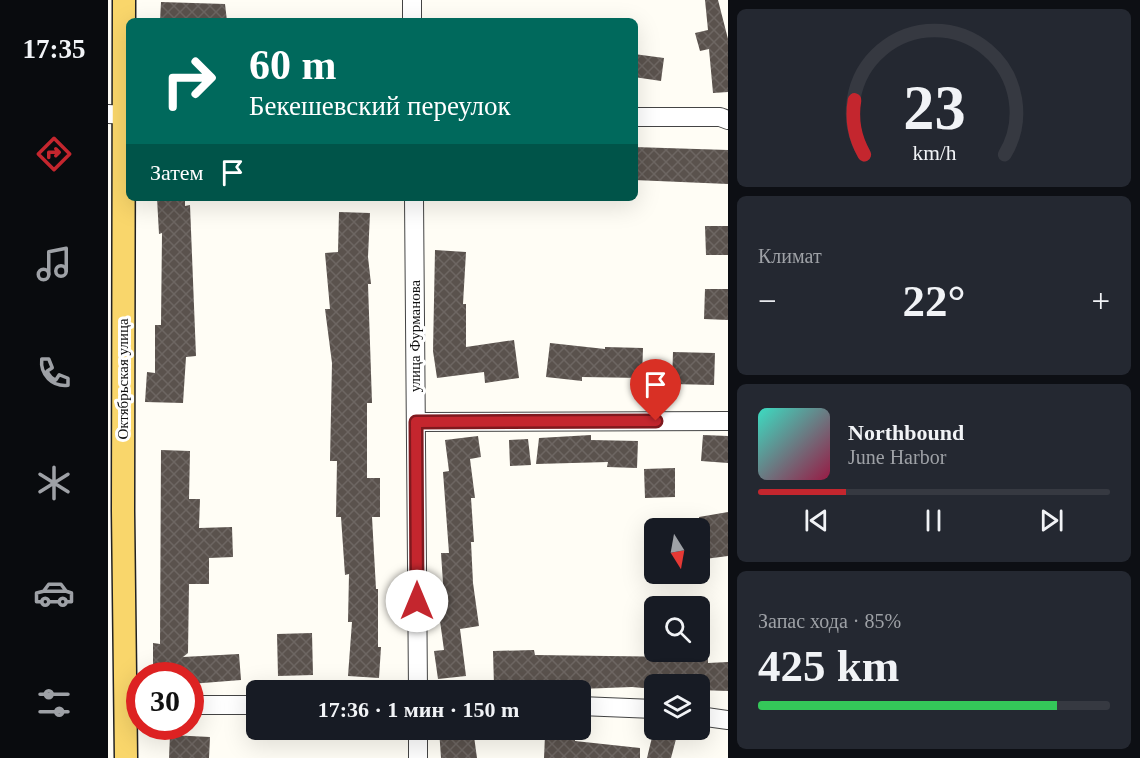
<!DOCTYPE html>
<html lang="ru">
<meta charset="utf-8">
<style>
:root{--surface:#171b24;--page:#242831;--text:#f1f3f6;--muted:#9ea1a6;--line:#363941;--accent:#c4262e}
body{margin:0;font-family:Georgia,serif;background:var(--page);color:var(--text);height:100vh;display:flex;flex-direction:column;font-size:22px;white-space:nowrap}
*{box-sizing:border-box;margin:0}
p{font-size:20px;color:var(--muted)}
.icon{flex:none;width:33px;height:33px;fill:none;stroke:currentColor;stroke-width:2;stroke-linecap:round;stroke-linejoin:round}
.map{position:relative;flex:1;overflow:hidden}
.panel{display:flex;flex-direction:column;gap:9px;padding:9px;background:#0d0f14;width:412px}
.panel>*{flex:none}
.top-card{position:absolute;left:18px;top:18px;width:512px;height:183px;border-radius:9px;box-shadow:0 6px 24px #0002;background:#00695c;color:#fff;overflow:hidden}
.needle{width:39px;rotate:169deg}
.buttons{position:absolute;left:536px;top:518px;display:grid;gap:12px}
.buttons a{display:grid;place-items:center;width:66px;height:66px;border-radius:9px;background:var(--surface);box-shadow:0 6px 24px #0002;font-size:30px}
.speed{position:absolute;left:18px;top:662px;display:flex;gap:12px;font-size:30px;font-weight:700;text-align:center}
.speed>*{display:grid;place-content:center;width:78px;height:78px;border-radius:50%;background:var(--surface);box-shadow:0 6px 24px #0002;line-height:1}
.speed .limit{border:9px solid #d22;background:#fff;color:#111}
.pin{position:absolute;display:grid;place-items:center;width:51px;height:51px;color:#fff;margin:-62px -26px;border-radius:50% 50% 50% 0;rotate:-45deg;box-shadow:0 0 6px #0007}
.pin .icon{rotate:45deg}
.me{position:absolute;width:66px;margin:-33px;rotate:0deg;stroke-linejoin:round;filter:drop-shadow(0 0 4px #0008)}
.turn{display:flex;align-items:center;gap:21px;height:126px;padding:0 24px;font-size:27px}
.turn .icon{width:78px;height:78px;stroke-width:2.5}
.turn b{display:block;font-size:42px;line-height:51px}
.then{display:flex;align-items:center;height:57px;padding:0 24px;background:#0003;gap:12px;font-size:22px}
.big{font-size:45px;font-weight:800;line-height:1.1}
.panel .widget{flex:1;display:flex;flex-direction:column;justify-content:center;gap:9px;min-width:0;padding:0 21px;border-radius:9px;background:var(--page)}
.panel .dial{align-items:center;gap:0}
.dial svg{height:156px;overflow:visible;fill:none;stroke:var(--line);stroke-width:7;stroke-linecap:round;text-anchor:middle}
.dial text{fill:var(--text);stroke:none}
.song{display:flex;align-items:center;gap:18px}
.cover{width:72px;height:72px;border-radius:9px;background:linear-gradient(135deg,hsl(170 70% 55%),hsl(340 70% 35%))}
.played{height:6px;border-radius:3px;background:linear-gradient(90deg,var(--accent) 25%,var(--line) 25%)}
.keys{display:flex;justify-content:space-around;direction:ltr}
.heat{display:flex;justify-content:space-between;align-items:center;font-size:33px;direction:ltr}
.charge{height:9px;border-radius:4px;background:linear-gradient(90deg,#34c759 85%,var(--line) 0)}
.trip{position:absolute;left:138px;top:680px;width:345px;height:60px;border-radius:9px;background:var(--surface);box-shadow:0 6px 24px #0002;font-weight:800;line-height:60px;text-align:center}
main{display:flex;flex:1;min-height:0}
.tab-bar{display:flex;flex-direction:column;width:108px;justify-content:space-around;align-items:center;background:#090b0e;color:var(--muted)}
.tab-bar .icon{width:42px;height:42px}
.tab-bar .current{color:var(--accent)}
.tab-bar b{font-size:27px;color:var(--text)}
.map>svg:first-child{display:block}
.building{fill:url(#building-cross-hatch)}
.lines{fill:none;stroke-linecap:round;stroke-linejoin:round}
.minor-casing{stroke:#444;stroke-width:20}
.major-casing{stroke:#222;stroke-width:25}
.minor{stroke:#fff;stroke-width:18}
.major{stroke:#f9d66b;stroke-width:22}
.route-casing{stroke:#7f191e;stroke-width:15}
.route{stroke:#c4262e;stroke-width:10}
.labels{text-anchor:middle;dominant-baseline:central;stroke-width:6;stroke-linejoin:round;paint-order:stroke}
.street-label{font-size:15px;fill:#111;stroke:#fff}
</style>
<main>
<nav class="tab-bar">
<b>17:35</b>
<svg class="icon current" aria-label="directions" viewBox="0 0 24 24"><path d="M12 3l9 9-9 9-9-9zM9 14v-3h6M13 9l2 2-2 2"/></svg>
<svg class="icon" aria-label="music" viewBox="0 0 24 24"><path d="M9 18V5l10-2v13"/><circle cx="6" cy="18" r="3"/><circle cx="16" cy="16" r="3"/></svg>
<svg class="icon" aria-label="phone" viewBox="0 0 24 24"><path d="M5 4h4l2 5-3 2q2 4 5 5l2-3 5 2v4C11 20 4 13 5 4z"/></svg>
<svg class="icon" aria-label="climate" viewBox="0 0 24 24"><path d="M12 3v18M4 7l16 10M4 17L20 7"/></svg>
<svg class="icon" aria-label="car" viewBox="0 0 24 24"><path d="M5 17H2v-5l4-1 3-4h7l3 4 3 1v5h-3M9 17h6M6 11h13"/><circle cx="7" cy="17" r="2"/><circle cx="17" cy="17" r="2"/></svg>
<svg class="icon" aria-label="filters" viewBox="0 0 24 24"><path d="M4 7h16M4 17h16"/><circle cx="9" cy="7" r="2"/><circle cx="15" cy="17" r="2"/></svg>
</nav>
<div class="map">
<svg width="620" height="758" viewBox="0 0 620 758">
<defs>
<pattern id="building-cross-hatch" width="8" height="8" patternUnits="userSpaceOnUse" patternTransform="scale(1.5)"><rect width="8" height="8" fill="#5a524d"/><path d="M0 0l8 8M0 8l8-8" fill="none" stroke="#6d6662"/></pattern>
</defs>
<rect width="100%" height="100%" fill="#fffdf5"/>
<path class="building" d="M597,0H610L620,39V92L605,93L601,49L592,51L587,33L600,30Z
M53,2L117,4L119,21H52Z
M526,54L556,58L553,81L526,77Z
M526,147L620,150V184L526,180Z
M49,198H77V206L82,205L88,356L78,357L75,403L37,402L39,372L47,373V325H53L54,233L51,234Z
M231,212L262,213L260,257L263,284H260L264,403H259V478H272V517H264L268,589H270V647H273L271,678L240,676L244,622H240L241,574L237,575L233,517H228L229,461H222L224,363L217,309H222L217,253L230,252Z
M597,226H620V255H598Z
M327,250L358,252L355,304H358V347L406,340L411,378L377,383L376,372L329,378L325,351Z
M597,289H620V320L596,319Z
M442,343L497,349V347L535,348L534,378L474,377V381L438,377Z
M565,352L607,353L606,385L564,384Z
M483,435V440L530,441L529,468L499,467L500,462L428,464L431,438Z
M595,435L620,436V463L593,461Z
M370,436L373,457L362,459L367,498H363L366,542H363L365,583L371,626L352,629L358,676L330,679L326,651L336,650L329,599L336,598L333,553H341L335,472L341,471L337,440Z
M420,439L423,465L402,466L401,440Z
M53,450L82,451L81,499H92L91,528L124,527L125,557L101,558V584H81L80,653L75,657L131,654L133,680L82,684V675H45V643L52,644Z
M567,468V497L537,498L536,469Z
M620,512V556L597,559L591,517Z
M204,633L205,675L170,676L169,634Z
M426,650L427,655L574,657L600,658V663L620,662V691L591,690V684H546V689L524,687L446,690L445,684L386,686L385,651Z
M331,729H365L369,758H333Z
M545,733L568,739L563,758H539Z
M62,735L102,737L101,758H61Z
M437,735L467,736V741L532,748V758H436Z"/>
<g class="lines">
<defs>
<path id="minor" d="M304,0V21
M0,114L21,115
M526,117H612L620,120
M306,198L310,690
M308,422L620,421
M82,705H148
M472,706L546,709
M591,716L620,720
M310,758V729"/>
<path id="major" d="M16,0L15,511L18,758"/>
</defs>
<use href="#minor" class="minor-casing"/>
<use href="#major" class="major-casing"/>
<use href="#minor" class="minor"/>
<use href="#major" class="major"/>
</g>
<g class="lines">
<defs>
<path id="route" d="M309,601L308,422L548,421"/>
</defs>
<use href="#route" class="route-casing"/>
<use href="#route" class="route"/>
</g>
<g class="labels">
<g class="street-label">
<text transform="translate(307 336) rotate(-90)">улица Фурманова</text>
<text transform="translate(15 379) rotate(-90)">Октябрьская улица</text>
</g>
</g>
</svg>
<div class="buttons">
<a><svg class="needle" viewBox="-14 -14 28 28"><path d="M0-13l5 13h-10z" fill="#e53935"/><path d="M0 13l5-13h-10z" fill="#9ea1a6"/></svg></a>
<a><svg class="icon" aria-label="search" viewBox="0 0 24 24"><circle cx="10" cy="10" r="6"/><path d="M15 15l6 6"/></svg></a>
<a><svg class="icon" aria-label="layers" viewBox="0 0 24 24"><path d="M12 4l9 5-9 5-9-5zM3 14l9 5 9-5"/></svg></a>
</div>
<div class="speed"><div class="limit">30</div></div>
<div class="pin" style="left:548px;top:421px;background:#d93025"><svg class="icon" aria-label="arrive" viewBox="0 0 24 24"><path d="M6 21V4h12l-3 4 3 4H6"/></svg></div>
<svg class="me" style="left:309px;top:601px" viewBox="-20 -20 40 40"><circle r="19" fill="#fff"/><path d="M0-13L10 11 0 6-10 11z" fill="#c4262e"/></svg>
<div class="trip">17:36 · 1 мин · 150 m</div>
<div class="top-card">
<div class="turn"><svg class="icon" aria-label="right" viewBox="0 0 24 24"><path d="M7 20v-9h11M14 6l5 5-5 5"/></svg><div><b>60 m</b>Бекешевский переулок</div></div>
<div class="then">Затем<svg class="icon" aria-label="arrive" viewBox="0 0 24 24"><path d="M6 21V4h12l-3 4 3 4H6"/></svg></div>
</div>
</div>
<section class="panel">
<div class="widget dial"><svg viewBox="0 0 100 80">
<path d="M14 69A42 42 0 1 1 86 69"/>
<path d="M14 69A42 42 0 0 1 9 41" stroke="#c4262e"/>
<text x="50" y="56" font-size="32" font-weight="700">23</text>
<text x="50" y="72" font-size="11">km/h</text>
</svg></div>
<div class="widget"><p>Климат</p>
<div class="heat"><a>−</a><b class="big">22°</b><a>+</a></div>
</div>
<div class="widget">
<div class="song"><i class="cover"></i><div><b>Northbound</b><p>June Harbor</p></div></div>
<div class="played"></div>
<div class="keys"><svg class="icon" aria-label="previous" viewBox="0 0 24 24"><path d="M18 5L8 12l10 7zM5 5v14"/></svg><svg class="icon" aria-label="pause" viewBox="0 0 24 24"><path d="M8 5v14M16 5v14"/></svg><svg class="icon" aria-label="next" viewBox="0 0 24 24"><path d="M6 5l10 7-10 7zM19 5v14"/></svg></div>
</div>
<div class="widget"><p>Запас хода · 85%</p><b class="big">425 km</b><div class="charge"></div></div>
</section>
</main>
